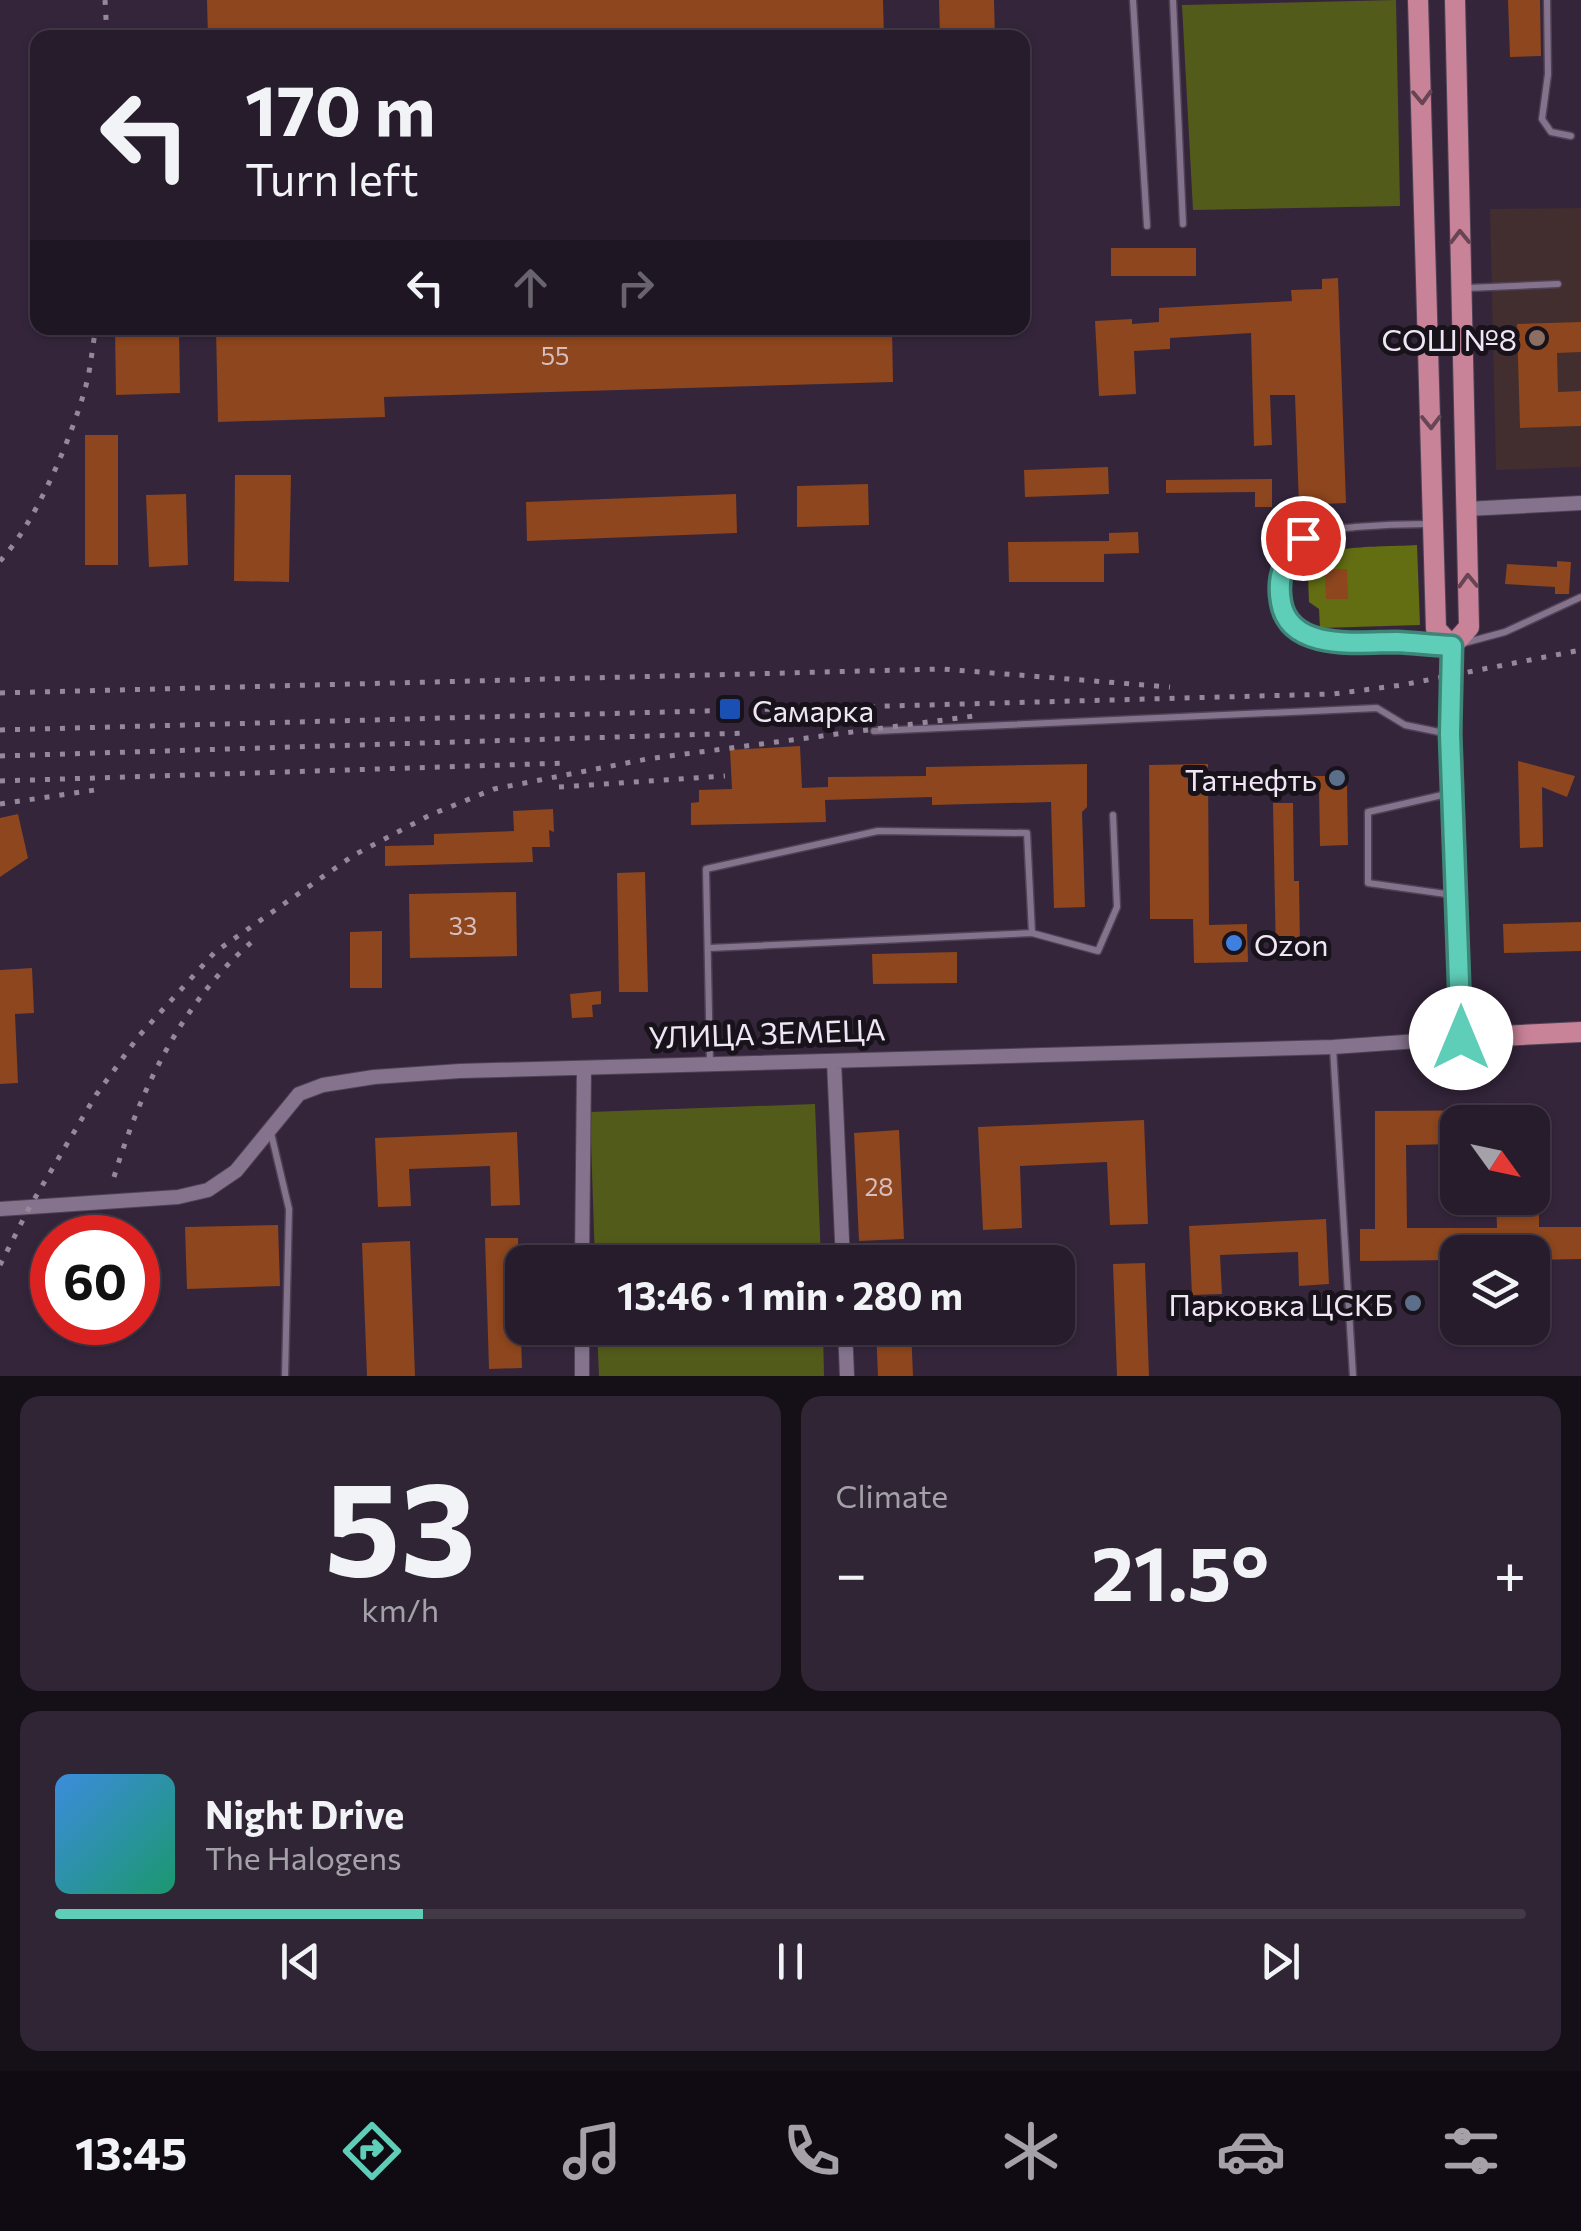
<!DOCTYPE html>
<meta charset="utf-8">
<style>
:root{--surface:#271c2c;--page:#2f2534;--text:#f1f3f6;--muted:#a4a1a9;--line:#433a48;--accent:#5eceb8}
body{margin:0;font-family:Commissioner,sans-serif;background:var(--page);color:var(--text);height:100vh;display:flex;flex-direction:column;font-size:38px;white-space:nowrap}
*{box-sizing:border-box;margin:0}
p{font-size:32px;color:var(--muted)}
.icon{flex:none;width:55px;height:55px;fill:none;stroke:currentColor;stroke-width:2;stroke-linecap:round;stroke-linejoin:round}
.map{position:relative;height:1376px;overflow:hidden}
.details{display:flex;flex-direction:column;gap:20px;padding:20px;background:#150f18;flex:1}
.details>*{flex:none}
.hud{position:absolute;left:30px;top:30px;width:1000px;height:305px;border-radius:20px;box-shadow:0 2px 8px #0004,0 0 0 2px var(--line);background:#271c2c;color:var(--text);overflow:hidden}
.needle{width:65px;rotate:123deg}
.controls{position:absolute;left:1440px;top:1105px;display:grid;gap:20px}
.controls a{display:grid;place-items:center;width:110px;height:110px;border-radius:20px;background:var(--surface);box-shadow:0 2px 8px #0004,0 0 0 2px var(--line);font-size:50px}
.speed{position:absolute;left:30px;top:1215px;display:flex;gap:20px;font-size:50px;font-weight:700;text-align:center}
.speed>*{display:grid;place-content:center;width:130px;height:130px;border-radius:50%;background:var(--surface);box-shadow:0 2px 8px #0004,0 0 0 2px var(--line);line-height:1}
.speed .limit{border:15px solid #d22;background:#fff;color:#111}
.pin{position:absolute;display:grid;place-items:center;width:85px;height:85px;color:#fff;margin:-42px;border:5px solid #fff;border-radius:50%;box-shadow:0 2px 10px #0007}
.me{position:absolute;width:110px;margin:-55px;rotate:0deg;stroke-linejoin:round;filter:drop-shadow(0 0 8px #0008)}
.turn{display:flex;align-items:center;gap:35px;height:210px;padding:0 50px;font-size:45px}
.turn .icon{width:130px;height:130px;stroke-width:2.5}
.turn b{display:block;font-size:70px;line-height:85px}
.lanes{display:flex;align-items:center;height:95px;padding:0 50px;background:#0003;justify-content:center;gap:50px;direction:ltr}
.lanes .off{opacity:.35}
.big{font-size:75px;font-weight:700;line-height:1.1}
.details .card{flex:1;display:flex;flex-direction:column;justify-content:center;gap:15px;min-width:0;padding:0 35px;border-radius:20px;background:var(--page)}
.details .dial{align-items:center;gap:0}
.dial b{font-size:130px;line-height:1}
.song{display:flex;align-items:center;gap:30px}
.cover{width:120px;height:120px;border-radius:15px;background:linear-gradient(135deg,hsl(210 70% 55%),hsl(160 70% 35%))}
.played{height:10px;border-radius:5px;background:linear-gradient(90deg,var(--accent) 25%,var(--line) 25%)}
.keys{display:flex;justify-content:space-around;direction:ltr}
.heat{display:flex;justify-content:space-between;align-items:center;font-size:55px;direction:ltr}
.details .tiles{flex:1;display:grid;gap:20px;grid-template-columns:1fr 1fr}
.card:last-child{grid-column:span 2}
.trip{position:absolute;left:505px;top:1245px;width:570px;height:100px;border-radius:20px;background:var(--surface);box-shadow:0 2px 8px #0004,0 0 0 2px var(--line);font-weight:700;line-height:100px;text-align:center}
.menu{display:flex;height:160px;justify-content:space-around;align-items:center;background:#100b12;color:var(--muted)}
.menu .icon{width:70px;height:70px}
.menu .on{color:var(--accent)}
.menu b{font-size:45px;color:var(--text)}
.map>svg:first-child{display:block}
.education{fill:#422e2e}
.green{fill:#535b1b}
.forest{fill:#636e12}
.building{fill:#8d461d}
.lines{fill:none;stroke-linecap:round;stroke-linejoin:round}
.lane-casing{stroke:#4f4254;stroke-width:9}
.street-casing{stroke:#4f4254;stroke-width:16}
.primary-casing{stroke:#4f4254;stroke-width:22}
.lane{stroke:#85738d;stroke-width:6}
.street{stroke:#85738d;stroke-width:14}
.primary{stroke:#c98399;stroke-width:20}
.rail{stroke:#94889a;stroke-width:5;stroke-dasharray:5 10;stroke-linecap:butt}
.oneway{stroke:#684554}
.route-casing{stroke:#3d8678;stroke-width:25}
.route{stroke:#5eceb8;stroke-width:18}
.education-dot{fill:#8d6e63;stroke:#18121b;stroke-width:4}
.transit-dot{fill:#1a4fb4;stroke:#18121b;stroke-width:4}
.service-dot{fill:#5c6f8a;stroke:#18121b;stroke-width:4}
.shop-dot{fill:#3f7fe0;stroke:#18121b;stroke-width:4}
.labels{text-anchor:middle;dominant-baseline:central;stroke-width:10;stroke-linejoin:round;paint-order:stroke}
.number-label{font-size:25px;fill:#d6bdbe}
.poi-label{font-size:30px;fill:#efe5f4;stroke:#18121b;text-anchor:end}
.street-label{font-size:30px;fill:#efe5f4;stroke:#18121b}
</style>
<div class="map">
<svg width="1581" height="1376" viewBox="0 0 1581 1376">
<rect width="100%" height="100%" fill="#34253b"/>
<path class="education" d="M1581,208V467L1496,470L1490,209Z"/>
<path class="green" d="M1396,0L1400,206L1193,210L1182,5Z
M815,1104L821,1262H595L590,1112Z
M597,1328H823L824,1376H599Z"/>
<path class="forest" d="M1417,545L1420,625L1320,628L1319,609L1309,602C1309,590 1306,571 1312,561C1323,544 1396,547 1417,545Z"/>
<path class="building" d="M207,0H883L884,38H208Z
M939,0H994L995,38H940Z
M1508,0H1540L1541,56L1510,57Z
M1111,248H1196V276H1111Z
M1338,278L1346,503L1299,505L1295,395H1270L1272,445L1254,446L1251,333L1170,338V349L1134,351L1136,394L1099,396L1095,321L1132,319V324L1159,322V308L1292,301L1291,290L1322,289V279Z
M1581,322V352L1557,353L1558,392L1581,391V426L1520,428L1517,324Z
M115,328H179L180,393L116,395Z
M216,328H892L893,382L384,397L385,417L218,422Z
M85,435H118V565H85Z
M1108,467L1109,494L1025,497L1024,470Z
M235,475H291L289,582L234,581Z
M1272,479V507H1255V492L1166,493V480Z
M868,484L869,525L797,527V486Z
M186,494L188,565L149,567L146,495Z
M736,494L737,533L527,541L526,502Z
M1138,532L1139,553L1104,554V582H1009L1008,542L1109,541V533Z
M1557,561L1571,562L1569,594H1555V587L1505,584L1507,564L1557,567Z
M1347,569L1348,599H1326L1325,570Z
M800,746L802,788L828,787V777L926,776V767L1087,764V807L1082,812L1085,907L1054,908L1051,802L932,805V797L825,800L826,822L691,825V803L699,802V790L732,789L730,750Z
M1518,761L1575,776L1567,797L1542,787L1543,847L1520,848Z
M1208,764L1209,925L1247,924L1248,962L1194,963L1193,919H1150L1149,765Z
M1310,776H1340V786H1347L1348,845L1320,846L1319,791L1310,792Z
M1273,803H1293L1294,881H1299L1300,946H1306L1307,959H1276Z
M553,809L554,832L549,830L550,847H532L533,862L385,866V846L434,845V834L514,831L513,811Z
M18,814L28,858L0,877V818Z
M645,872L648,992H619L617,873Z
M516,892L517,956L410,958L409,894Z
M1581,922V951L1504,953L1503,924Z
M382,931V988H350V932Z
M957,952V983L873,984L872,954Z
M32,968L34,1013L15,1014L18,1083L0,1084V970Z
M601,991V1004L592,1005L593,1017L572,1018L570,994Z
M1538,1110V1122H1458V1144L1406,1145L1407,1228H1497L1496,1198H1539V1227H1581V1259L1532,1260V1252H1458V1260L1360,1261V1229H1375V1111Z
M1144,1120L1148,1224L1110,1225L1107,1162L1020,1166L1022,1228L983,1230L978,1127Z
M899,1130L904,1239L859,1241L854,1133Z
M517,1132L520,1205L491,1206L490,1166L409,1169L411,1206L378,1207L375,1138Z
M1326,1219L1329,1284L1299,1286L1298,1252L1220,1255L1222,1294L1192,1295L1189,1226Z
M278,1225L280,1286L187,1289L185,1227Z
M485,1238H518L522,1368L489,1369Z
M410,1241L415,1376H367L362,1243Z
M1145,1263L1149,1376H1117L1113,1264Z
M876,1328H911L913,1376H878Z"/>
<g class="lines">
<defs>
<path id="lane" d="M1133,0L1147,226
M1173,0L1183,224
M1547,0L1548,74L1542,119L1551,132L1571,136
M1467,288L1558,284
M1427,524C1403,524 1379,525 1355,527C1342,529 1327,528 1315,531C1280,540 1278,584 1283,613L1314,639L1336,643L1442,646
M1464,643L1505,632L1581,597
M874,731L1377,708L1405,725L1449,734
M1451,793L1368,812V883L1453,895
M1032,933L1098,951L1117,907L1113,815
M709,948L1032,933L1027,833L878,831L706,869L710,1063
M1333,1048L1353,1376
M271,1133L289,1209L285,1376
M1351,1300H1377"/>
<path id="street" d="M1466,509L1581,503
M834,1061L843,1262
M0,1209L178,1197L208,1190L236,1171L299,1094L323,1085L374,1077L460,1071L1333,1047L1461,1038
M582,1262L584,1068
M845,1328L847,1376
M582,1376V1328"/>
<path id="primary" d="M1418,0L1436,629L1452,646
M1455,0L1469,627L1452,646L1450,676L1461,1038L1581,1032"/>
</defs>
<use href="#lane" class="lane-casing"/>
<use href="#street" class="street-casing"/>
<use href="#primary" class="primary-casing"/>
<use href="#lane" class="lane"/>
<use href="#street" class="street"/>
<use href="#primary" class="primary"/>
<path class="rail" d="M105,0L107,38
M0,561C35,524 71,439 85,389C91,369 92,347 96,328
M0,693L942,669L1170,687
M0,730L1333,694L1402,685L1581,650
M0,756L747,733
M0,781L567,763
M559,787L725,776
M0,804L95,790
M114,1177C141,1088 183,1000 255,939
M0,1265L29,1208L96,1095L138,1037L215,952L354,855L430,815L494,789L647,759L974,716"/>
</g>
<defs><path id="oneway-chevron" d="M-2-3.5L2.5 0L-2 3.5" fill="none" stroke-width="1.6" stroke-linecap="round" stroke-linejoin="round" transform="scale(2.5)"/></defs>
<g class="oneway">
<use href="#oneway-chevron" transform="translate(1422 97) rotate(88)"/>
<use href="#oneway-chevron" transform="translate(1460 237) rotate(-91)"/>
<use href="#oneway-chevron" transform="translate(1431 422) rotate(89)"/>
<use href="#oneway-chevron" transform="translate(1468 581) rotate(-92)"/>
</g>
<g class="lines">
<defs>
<path id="route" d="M1303,538C1286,557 1276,575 1281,602C1289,652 1360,642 1396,642C1415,643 1433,645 1452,646L1450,734L1461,1038"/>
</defs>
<use href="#route" class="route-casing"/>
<use href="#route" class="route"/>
</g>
<circle class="education-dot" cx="1537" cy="338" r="10"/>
<rect class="transit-dot" x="718" y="697" width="24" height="24" rx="5"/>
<g class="service-dot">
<circle cx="1337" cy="778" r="10"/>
<circle cx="1413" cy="1303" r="10"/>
</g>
<circle class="shop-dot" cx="1234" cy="943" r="10"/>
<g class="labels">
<g class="number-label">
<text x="555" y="355">55</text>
<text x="463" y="925">33</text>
<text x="879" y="1186">28</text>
</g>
<g class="poi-label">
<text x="1517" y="338">СОШ №8</text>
<text x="752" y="709" text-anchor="start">Самарка</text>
<text x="1317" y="778">Татнефть</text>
<text x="1254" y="943" text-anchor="start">Ozon</text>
<text x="1393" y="1303">Парковка ЦСКБ</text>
</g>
<g class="street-label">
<text transform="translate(767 1032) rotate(-2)">УЛИЦА ЗЕМЕЦА</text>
</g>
</g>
</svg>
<div class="controls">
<a><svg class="needle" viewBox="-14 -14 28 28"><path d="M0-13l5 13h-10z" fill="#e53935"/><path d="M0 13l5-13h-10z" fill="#a4a1a9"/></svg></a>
<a><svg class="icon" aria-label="layers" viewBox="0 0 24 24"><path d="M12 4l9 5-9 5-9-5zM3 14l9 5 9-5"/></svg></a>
</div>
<div class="speed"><div class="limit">60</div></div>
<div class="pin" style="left:1303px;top:538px;background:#d93025"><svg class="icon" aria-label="arrive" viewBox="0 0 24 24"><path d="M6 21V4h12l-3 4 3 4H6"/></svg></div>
<svg class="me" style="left:1461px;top:1038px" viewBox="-20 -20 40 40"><circle r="19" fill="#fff"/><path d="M0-13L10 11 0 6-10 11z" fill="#5eceb8"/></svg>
<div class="trip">13:46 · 1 min · 280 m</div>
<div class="hud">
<div class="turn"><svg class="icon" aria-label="left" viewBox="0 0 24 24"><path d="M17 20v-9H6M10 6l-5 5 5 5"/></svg><div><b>170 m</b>Turn left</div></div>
<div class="lanes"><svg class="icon" aria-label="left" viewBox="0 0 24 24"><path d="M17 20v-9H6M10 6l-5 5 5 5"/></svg><svg class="icon off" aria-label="ahead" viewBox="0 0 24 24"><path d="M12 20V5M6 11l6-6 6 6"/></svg><svg class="icon off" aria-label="right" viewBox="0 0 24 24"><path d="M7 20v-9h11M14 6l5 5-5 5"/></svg></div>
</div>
</div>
<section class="details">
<div class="tiles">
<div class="card dial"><b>53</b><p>km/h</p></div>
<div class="card"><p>Climate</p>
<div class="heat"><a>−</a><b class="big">21.5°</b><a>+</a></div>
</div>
<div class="card">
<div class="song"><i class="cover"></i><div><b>Night Drive</b><p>The Halogens</p></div></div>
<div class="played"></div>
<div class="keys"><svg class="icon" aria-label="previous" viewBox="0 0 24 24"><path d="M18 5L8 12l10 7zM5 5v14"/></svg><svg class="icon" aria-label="pause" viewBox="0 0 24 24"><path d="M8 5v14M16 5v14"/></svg><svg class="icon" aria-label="next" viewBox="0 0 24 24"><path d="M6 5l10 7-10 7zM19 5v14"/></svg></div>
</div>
</div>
</section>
<nav class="menu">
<b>13:45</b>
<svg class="icon on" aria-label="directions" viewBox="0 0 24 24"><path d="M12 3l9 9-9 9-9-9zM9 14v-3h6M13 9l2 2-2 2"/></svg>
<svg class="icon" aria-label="music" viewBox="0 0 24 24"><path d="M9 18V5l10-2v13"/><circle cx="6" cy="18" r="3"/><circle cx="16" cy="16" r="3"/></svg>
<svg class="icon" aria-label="phone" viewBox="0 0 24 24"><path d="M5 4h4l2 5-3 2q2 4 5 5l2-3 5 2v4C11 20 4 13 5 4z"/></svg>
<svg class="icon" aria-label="climate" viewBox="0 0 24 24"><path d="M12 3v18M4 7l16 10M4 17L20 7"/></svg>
<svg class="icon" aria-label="car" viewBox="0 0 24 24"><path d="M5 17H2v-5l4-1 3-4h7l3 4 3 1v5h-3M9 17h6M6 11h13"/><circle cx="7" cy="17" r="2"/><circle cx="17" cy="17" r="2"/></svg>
<svg class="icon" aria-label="filters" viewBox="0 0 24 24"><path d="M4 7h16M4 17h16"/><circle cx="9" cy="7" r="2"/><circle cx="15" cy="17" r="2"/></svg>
</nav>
